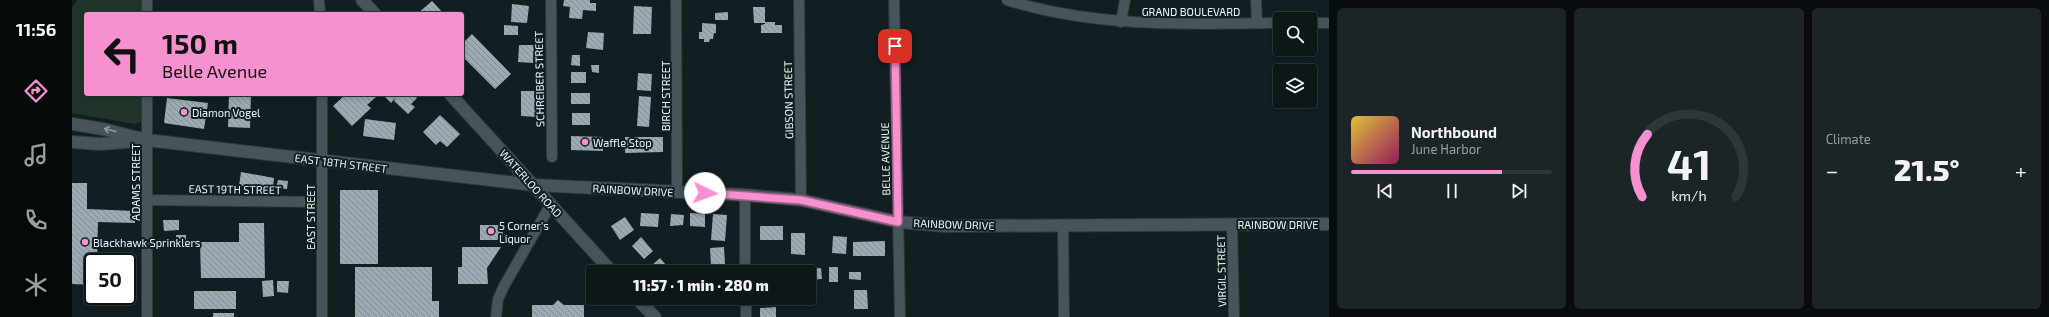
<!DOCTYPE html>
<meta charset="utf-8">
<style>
:root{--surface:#0d171a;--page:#1b2427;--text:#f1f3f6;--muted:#9a9fa2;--line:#2d3639;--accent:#f790ce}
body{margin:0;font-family:"Exo 2",sans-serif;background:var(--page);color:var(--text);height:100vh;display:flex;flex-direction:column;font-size:15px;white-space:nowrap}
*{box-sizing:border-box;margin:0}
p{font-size:13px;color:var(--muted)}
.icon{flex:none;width:22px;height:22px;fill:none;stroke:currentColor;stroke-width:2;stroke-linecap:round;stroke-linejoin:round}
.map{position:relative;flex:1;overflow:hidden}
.side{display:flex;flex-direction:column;gap:8px;padding:8px;background:#070d0e;width:720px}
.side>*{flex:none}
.top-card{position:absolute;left:12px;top:12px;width:380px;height:84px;border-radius:4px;box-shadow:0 2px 6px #0003,0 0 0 1px var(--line);background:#f790ce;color:#111;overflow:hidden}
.fabs{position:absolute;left:1201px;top:12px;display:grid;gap:8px}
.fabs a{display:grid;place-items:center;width:44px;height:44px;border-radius:4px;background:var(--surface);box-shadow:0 2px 6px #0003,0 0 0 1px var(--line);font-size:20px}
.speed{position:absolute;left:12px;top:253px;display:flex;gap:8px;font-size:20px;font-weight:700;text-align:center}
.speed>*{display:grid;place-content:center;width:52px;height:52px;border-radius:50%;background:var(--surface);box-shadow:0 2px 6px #0003,0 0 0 1px var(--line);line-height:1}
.speed .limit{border:2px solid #111;border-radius:6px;background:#fff;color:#111}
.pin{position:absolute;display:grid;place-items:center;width:34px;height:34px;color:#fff;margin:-17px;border-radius:8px;box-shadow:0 2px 6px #0006}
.me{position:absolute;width:44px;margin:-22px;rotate:93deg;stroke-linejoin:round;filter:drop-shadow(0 0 3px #0008)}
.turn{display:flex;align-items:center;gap:14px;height:84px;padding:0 12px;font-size:18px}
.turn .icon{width:52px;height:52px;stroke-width:2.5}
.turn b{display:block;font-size:28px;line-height:34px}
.big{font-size:30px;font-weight:800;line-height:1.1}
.side .tile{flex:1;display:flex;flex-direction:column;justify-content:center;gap:6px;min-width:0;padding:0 14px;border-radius:6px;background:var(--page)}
.side .dial{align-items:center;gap:0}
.dial svg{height:104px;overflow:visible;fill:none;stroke:var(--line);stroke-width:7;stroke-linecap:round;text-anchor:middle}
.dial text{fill:var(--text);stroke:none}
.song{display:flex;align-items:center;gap:12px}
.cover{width:48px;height:48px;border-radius:6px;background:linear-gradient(135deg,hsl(50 70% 55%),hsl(330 70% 35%))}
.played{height:4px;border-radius:2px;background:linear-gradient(90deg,var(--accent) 75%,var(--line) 75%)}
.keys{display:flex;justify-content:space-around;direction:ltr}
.heat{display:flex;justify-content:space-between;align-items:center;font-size:22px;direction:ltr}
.side .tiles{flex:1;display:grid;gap:8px;grid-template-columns:repeat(3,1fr)}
.trip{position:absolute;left:514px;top:265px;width:230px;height:40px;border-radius:4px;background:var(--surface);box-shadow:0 2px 6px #0003,0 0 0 1px var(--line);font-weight:800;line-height:40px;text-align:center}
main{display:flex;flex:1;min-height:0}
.tab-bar{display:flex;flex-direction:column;width:72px;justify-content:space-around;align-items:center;background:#05090a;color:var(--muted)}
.tab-bar .icon{width:28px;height:28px}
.tab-bar .current{color:var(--accent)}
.tab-bar b{font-size:18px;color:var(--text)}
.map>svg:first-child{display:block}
.grass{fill:#1f352a}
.building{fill:url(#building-back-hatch)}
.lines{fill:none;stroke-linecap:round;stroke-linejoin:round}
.street-casing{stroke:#30383a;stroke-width:12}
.secondary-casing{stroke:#30383a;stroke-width:14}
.street{stroke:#465559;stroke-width:10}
.secondary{stroke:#465559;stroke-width:12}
.oneway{stroke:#919da1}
.route-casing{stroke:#a15e86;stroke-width:10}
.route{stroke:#f790ce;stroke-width:7}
.poi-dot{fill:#f790ce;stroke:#111f22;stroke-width:1.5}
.labels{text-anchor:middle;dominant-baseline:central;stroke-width:4;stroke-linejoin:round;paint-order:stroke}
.street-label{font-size:11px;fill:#edf6f8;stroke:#111f22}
.poi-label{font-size:11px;fill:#edf6f8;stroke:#111f22;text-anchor:start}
</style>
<main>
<nav class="tab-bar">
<b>11:56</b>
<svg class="icon current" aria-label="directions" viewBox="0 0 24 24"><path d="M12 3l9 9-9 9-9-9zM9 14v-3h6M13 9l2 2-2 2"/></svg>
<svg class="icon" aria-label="music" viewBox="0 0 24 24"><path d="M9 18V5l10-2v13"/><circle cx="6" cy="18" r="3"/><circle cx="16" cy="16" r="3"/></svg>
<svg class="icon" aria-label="phone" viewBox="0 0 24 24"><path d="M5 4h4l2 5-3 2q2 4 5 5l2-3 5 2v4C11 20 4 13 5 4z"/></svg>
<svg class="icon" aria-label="climate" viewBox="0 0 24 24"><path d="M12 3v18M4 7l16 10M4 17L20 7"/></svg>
</nav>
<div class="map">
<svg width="1257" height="317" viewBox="0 0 1257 317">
<defs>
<pattern id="building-back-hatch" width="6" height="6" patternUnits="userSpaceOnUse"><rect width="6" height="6" fill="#9daab3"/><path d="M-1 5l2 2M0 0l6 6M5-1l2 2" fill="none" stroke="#838d94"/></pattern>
</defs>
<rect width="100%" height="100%" fill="#111f22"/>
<path class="grass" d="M5,0H75V14H14V94H75V120L63,124L0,113V8Z"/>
<path class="building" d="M492,0H518V3H524V11L511,10L510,19L497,18L498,7L491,6Z
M360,1L372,14H345Z
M440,4L457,6L455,23L439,22Z
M562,6L580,7L579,34H561Z
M681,7H693V22H703V25H710V33H689V25L693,24V23H682Z
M656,12V20H643V13Z
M630,23L644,24V33H642L641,39H638L637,42H632V39H627V32H630Z
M432,25L446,26V35H432Z
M516,32L532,33L531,50L514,48Z
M400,34L439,74L423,89L390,56V44Z
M447,45H462L461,63L446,62Z
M500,55H508V66L499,65Z
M519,65H527V73L520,72Z
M499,72H514V83H499Z
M566,73L580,74L579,91L565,90Z
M449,91H465V117L449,116Z
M499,93H518V104H499Z
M157,94H179L178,128L156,127Z
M274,94H302L304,97L295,105L299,108L280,126L261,106Z
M314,94H320L324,97L327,94L332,97L335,94H341L345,98L339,104L343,107L336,114L322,101L324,97L319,103L312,96Z
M567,96L579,97L577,127L565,126Z
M95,98L136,103L132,129L92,123Z
M500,113H518V125H500Z
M368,115L388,134L375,147L368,141L364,145L351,132Z
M293,119L324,123L322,140L291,136Z
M499,136L531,137V151L499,150Z
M553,137H591V152L553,153Z
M169,172L202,178L201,188L167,186Z
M206,180L216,181L215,189L204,188Z
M0,183H15V209L63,211V223L26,222L25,262H21V285L0,284Z
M268,190H306V264H268Z
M569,213L587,214L586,227L568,226Z
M618,213L633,214V227L618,226Z
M599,214L612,215L611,225L598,226Z
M641,214L655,215L653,241L639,240Z
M553,217L562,230L548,240L539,226Z
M91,220H107V230L92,231Z
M167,223H192L193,278H129L128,242H167Z
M408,225H431V240H408Z
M688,226H711V240H688Z
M719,233H733V255L719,254Z
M104,235H114V247L104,246Z
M761,236L775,237L774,254L760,253Z
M569,237L581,251L572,259L560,246Z
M813,241V256H781V242Z
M390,247H429L415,268L416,284H386V267H390Z
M652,247L653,264L639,265L638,248Z
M588,258L600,272H584L579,266Z
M725,264H737V269L749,268L750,279L737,280V272H725Z
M283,267H360V301H367V317H283Z
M757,267H766V282H757Z
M777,272H789V280L777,279Z
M201,280L202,296L191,297L190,281Z
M205,281H217L216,293L205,292Z
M782,290H795L796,309H782Z
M122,291H164V309H122Z
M692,298H704V302H692Z
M486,300L492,305H512V317H460V305H481Z
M704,307V317H688V308Z
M141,313H162V317H141Z"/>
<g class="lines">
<defs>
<path id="street" d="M75,0V14
M247,0L248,14
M479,0L480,157
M604,0L605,192
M727,0L729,200
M822,0L828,317
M935,0C1024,28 1117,24 1208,23
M1184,0L1185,23
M1049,22L1053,0
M1238,23H1257
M75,94V317
M673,195V272
M75,200L250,202
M1160,224L1162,317
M991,225L992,317
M674,298V317
M250,317V94
M424,317L426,299L432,286L479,204"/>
<path id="secondary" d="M290,0L303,14
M378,94L540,272
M0,124L31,129L75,140L462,185L673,195L729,200L827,222L874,226L1257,224
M0,142L28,144L66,141
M564,298L583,317"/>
</defs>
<use href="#street" class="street-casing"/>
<use href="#secondary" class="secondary-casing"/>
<use href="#street" class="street"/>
<use href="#secondary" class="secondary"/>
</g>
<defs><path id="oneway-shaft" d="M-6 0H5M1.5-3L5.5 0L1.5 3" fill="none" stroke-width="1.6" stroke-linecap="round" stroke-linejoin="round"/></defs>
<use class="oneway" href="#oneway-shaft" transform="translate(38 130) rotate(-165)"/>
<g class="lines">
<defs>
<path id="route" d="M633,193L729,200L826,222L823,46"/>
</defs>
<use href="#route" class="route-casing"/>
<use href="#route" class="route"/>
</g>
<g class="poi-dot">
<circle cx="112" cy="112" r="4"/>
<circle cx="513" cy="142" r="4"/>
<circle cx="419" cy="231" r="4"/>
<circle cx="13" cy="242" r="4"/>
</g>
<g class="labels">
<g class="street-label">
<text x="1119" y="11">GRAND BOULEVARD</text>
<text transform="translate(467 79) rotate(-91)">SCHREIBER STREET</text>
<text transform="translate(593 96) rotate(-90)">BIRCH STREET</text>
<text transform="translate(716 100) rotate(-91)">GIBSON STREET</text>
<text transform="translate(813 159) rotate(-91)">BELLE AVENUE</text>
<text transform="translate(269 163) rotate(7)">EAST 18TH STREET</text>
<text transform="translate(63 182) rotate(-90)">ADAMS STREET</text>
<text transform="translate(459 183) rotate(48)">WATERLOO ROAD</text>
<text transform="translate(163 189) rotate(1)">EAST 19TH STREET</text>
<text transform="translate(561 190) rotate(3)">RAINBOW DRIVE</text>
<text transform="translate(238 217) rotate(-90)">EAST STREET</text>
<text transform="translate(882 224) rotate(2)">RAINBOW DRIVE</text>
<text x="1206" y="224">RAINBOW DRIVE</text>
<text transform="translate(1149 271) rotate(-91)">VIRGIL STREET</text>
</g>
<g class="poi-label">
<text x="120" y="112">Diamon Vogel</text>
<text x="521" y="142">Waffle Stop</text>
<text x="427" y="225">5 Corner's<tspan x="427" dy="13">Liquor</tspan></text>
<text x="21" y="242">Blackhawk Sprinklers</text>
</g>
</g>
</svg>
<div class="fabs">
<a><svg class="icon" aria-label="search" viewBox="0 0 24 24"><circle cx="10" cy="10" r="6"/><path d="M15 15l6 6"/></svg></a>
<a><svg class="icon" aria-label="layers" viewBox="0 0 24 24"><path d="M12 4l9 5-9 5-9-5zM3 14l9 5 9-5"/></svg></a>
</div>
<div class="speed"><div class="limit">50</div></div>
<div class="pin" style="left:823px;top:46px;background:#d93025"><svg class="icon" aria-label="arrive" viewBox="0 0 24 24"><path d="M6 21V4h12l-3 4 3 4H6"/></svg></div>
<svg class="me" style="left:633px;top:193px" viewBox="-20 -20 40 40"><circle r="19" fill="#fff"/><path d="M0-13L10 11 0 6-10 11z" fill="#f790ce"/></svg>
<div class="trip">11:57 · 1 min · 280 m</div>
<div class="top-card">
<div class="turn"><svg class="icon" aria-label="left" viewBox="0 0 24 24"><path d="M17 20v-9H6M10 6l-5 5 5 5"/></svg><div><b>150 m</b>Belle Avenue</div></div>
</div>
</div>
<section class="side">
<div class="tiles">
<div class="tile">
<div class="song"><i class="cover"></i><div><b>Northbound</b><p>June Harbor</p></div></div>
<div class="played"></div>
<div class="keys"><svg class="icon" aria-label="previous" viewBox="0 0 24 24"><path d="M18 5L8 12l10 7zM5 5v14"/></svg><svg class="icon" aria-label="pause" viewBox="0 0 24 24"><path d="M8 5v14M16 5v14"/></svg><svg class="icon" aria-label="next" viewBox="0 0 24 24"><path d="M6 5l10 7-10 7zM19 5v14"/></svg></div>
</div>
<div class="tile dial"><svg viewBox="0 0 100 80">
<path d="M14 69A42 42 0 1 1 86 69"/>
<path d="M14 69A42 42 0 0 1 18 21" stroke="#f790ce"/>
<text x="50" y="56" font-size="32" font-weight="700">41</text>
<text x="50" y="72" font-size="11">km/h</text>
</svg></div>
<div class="tile"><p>Climate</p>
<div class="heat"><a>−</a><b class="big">21.5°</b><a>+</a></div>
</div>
</div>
</section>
</main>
